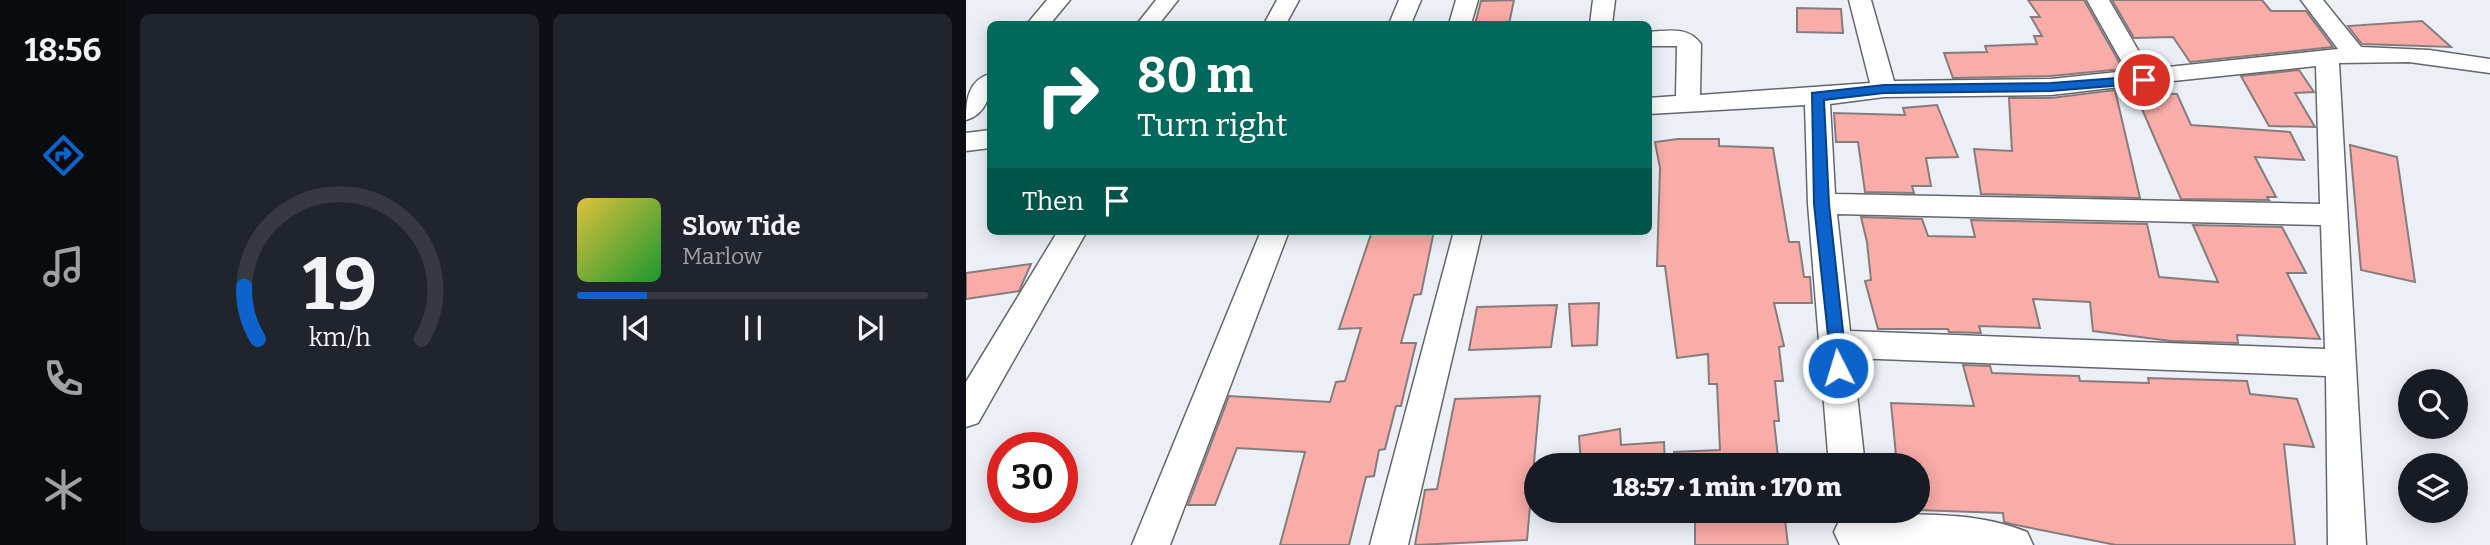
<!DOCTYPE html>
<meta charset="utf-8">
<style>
:root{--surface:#171b24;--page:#20242c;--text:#f1f3f6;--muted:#9ea1a6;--line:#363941;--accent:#0c63cc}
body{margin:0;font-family:Bitter,serif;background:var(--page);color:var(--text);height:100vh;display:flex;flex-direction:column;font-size:26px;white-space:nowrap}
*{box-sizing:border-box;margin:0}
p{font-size:23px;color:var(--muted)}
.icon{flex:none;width:38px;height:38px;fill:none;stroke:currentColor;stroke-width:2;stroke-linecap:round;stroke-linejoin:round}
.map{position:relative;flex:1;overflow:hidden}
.details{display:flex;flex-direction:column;gap:14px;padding:14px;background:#0d0f14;width:840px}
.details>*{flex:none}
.banner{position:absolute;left:21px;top:21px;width:665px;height:214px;border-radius:10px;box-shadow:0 4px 18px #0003;background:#00695c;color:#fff;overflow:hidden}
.tools{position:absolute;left:1432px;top:369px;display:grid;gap:14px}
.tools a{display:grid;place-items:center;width:70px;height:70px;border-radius:50%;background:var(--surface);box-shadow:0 4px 18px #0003;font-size:35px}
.speed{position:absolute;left:21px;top:432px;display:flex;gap:14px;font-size:35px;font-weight:700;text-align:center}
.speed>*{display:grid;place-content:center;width:91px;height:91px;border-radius:50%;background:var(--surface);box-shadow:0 4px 18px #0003;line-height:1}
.speed .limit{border:10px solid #d22;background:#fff;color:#111}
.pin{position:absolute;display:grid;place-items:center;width:60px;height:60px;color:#fff;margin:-30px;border:4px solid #fff;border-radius:50%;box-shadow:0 2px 7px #0007}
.me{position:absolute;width:77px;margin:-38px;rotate:355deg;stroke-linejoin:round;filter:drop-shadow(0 0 5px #0008)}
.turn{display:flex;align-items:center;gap:24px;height:147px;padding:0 35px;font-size:32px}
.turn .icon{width:91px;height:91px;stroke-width:2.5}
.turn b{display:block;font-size:49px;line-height:60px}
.then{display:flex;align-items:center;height:66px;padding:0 35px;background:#0003;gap:14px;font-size:26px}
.details .widget{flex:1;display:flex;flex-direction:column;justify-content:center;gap:10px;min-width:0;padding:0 24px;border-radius:10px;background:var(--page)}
.details .dial{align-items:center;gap:0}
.dial svg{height:182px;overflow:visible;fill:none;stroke:var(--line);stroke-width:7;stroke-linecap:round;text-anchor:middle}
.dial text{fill:var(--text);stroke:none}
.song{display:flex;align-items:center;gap:21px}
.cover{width:84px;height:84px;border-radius:10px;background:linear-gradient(135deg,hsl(50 70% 55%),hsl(130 70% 35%))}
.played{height:7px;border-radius:4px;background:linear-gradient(90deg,var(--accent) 20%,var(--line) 20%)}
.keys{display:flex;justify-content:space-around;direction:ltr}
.details .tiles{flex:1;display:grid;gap:14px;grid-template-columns:repeat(2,1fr)}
.trip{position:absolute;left:558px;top:453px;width:406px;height:70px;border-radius:35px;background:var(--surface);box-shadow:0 4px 18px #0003;font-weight:800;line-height:70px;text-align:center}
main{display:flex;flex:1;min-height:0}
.tabs{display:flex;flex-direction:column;width:126px;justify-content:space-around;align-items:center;background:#090b0e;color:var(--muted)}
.tabs .icon{width:49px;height:49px}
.tabs .current{color:var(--accent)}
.tabs b{font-size:32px;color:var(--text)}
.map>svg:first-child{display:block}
.building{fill:#f9aca8;stroke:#857d7d;stroke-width:2}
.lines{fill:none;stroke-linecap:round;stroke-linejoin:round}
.minor-casing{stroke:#63676c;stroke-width:3}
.minor{fill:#fff;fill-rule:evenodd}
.route{fill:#0c63cc;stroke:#084085;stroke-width:2}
</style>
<main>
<nav class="tabs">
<b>18:56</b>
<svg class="icon current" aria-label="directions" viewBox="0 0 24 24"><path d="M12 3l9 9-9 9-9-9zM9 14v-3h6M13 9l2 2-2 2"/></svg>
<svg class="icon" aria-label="music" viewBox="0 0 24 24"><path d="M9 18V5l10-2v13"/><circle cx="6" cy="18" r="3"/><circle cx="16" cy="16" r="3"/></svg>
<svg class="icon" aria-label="phone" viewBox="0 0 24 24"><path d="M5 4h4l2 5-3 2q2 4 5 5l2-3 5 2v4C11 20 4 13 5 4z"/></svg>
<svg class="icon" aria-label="climate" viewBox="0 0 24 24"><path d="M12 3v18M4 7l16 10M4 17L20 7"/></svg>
</nav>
<section class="details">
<div class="tiles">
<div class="widget dial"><svg viewBox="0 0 100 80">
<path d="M14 69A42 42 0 1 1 86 69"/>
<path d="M14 69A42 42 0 0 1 8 46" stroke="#0c63cc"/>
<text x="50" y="56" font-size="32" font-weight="700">19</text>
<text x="50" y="72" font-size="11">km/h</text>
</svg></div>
<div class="widget">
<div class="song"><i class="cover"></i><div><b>Slow Tide</b><p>Marlow</p></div></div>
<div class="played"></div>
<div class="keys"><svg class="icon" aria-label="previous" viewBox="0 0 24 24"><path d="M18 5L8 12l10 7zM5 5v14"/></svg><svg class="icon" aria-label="pause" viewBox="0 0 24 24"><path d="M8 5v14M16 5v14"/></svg><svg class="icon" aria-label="next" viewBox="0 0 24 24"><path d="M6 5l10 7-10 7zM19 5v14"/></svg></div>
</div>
</div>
</section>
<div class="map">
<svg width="1524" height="545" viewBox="0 0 1524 545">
<rect width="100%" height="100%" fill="#ecf0f6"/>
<path class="building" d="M548,0L543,24H509L515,1Z
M1062,0H1118L1157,69L1085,76L987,78L978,53L1021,52L1019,46L1071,44L1068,36H1076L1065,17H1074Z
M1146,0H1296L1305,11H1340L1367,47L1224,62L1207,37L1168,38Z
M831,8L875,9L877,33L831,32Z
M1456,21L1485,47L1396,44L1382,26Z
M1333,70L1348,92L1329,93L1349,127L1303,126L1275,76Z
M1149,90L1174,198L1015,194L1008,149L1046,151L1043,98H1085Z
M1169,93L1211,94L1225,125L1324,132L1338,160L1289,157L1310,197H1301L1303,200L1215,199Z
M971,105L992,157L960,158L965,186H946L948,193L899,192L892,142H870L868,113L939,115L937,108Z
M712,139H753V146L807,148L823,242H833L838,277H844L846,303H808L818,346L813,347L817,381H809L813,421H808L813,466H709L708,452L754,450L751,384H743L742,354L711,358L699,266H691L694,168L689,142Z
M1384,145L1431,157L1449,282L1395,270Z
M895,217L956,219L962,236L1009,237L1005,220L1181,224L1193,277L1252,282L1227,225L1316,227L1340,273H1321L1354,339L1271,335L1272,343L1205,341L1127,331L1124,302L1067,299L1074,328L1013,326L1015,333L983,332L982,329H912L899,281L905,280L901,242Z
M406,231H468L455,294L448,295L435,343H450L435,406H430L419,449L413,450L408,476L400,477L383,545H314L339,452L271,448L249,505H222L263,396L364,402L370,382L379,381L395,328L373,329Z
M65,264L53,291L0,299V273Z
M633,303L631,345L606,346L603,304Z
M591,305L585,347L503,350L511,307Z
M997,365L1024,366L1026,373L1113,376L1114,381L1183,383L1182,378L1281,381L1284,394L1331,399L1348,447L1318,444L1329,545H1150L1045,524L1038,522L1037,513L952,510V466H931L925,403L1008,406Z
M574,396L561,540L449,545L459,490L471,489L489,399Z
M654,429L655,445L698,442L699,466H615L613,436Z
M710,511H818L822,545H729V520L710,521Z"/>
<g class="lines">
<defs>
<path id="minor" d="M81,0H104L84,24H61Z
M190,0H212L193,24H171Z
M311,0H333L320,24H298Z
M433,0H455L445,24H423Z
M490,0H512L505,24H483Z
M627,0H649L646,24H624Z
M883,0H905L928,81L1085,79L1161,71L1121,0H1143L1183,69L1372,49L1335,0H1357L1395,47L1463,50L1524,59V73L1443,62L1373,63L1400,545H1362L1360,376L887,358L899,466H863L842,204L839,105L682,114V98L710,96L711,46H682V32C702,31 722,26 735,44L734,95L904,83ZM1350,66L1354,204L869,194L864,104L918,97L1085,95L1170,85L1178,88L1188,83ZM871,214L1355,225L1359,349L884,331Z
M24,74C26,93 21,114 0,120C0,101 2,80 24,74Z
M24,130V148L0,151V133Z
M92,231H121L12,423L0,427V382Z
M295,231H323L204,545H166Z
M488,231H516L442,545H404Z
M887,514C944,515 1008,510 1061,532L1067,545H874L868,532L874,519Z"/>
</defs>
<use href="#minor" class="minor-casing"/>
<use href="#minor" class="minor"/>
</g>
<path class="route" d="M1178,76L1182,77V83L1085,91L918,93L858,100L863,204L881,368L872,375L866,373L848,204L846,93L918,85L1085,83Z"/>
</svg>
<div class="tools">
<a><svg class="icon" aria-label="search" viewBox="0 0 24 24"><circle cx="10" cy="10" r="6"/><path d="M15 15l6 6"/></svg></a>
<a><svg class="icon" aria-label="layers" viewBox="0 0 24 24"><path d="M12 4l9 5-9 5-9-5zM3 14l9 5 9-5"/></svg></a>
</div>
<div class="speed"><div class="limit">30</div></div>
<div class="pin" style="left:1178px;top:80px;background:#d93025"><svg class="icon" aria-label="arrive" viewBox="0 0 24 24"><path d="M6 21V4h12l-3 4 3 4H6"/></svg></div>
<svg class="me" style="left:872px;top:368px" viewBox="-20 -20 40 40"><circle r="17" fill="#0c63cc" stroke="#fff" stroke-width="3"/><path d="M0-11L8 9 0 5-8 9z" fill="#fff"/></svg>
<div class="trip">18:57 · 1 min · 170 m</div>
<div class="banner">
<div class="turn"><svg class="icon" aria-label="right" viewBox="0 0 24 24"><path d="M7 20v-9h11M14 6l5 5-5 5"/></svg><div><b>80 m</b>Turn right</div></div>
<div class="then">Then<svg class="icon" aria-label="arrive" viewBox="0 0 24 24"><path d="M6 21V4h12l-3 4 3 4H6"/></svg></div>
</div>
</div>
</main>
